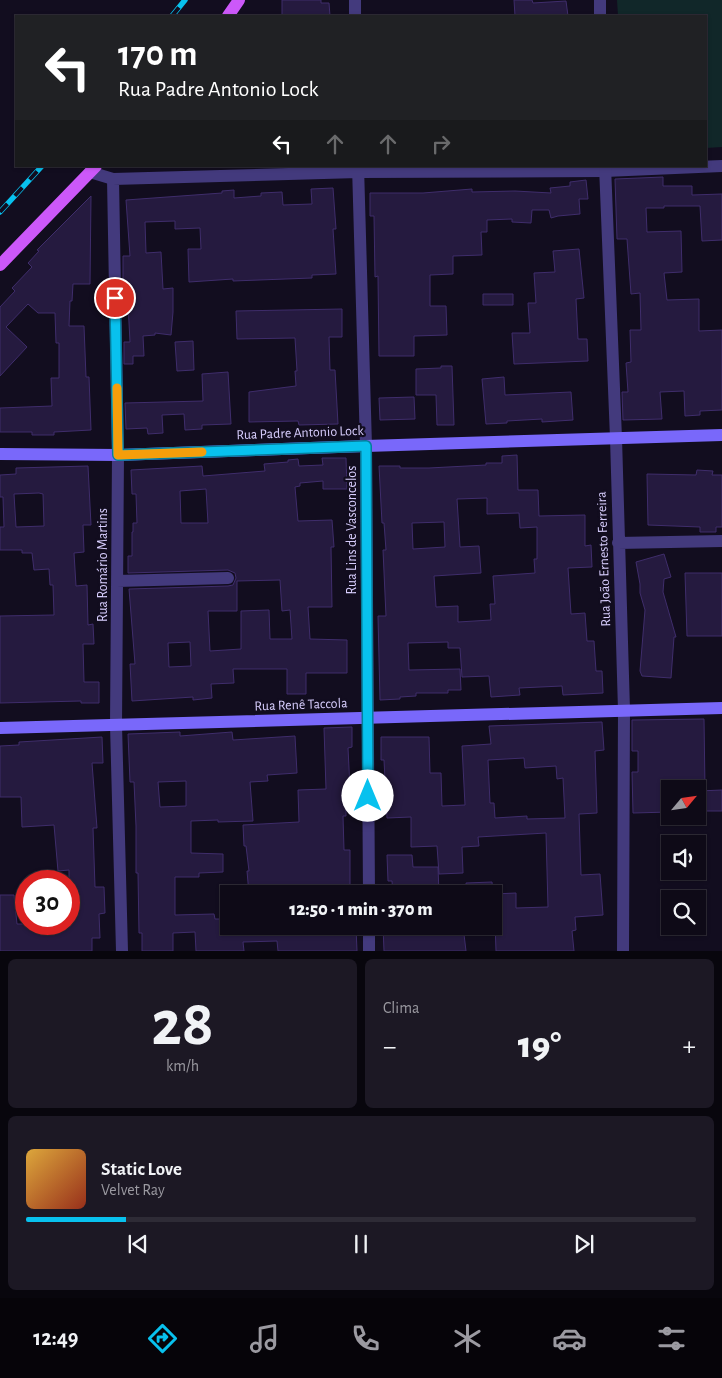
<!DOCTYPE html>
<html lang="pt">
<meta charset="utf-8">
<style>
:root{--surface:#0e0a17;--page:#1c1824;--text:#f1f3f6;--muted:#9b9aa1;--line:#2e2b36;--accent:#08c1ee}
body{margin:0;font-family:"Alegreya Sans",sans-serif;background:var(--page);color:var(--text);height:100vh;display:flex;flex-direction:column;font-size:19px;white-space:nowrap}
*{box-sizing:border-box;margin:0}
p{font-size:16px;color:var(--muted)}
.icon{flex:none;width:28px;height:28px;fill:none;stroke:currentColor;stroke-width:2;stroke-linecap:round;stroke-linejoin:round}
.map{position:relative;height:951px;overflow:hidden}
.sheet{display:flex;flex-direction:column;gap:8px;padding:8px;background:#08060d;flex:1}
.sheet>*{flex:none}
.guide{position:absolute;left:15px;top:15px;width:692px;height:152px;border-radius:0px;box-shadow:0 1px 4px #0004,0 0 0 1px var(--line);background:#202124;color:#fff;overflow:hidden}
.needle{width:32px;rotate:61deg}
.buttons{position:absolute;left:661px;top:780px;display:grid;gap:10px}
.buttons a{display:grid;place-items:center;width:45px;height:45px;border-radius:0px;background:var(--surface);box-shadow:0 1px 4px #0004,0 0 0 1px var(--line);font-size:25px}
.speed{position:absolute;left:15px;top:870px;display:flex;gap:10px;font-size:25px;font-weight:700;text-align:center}
.speed>*{display:grid;place-content:center;width:65px;height:65px;border-radius:50%;background:var(--surface);box-shadow:0 1px 4px #0004,0 0 0 1px var(--line);line-height:1}
.speed .limit{border:8px solid #d22;background:#fff;color:#111}
.pin{position:absolute;display:grid;place-items:center;width:42px;height:42px;color:#fff;margin:-21px;border:2px solid #fff;border-radius:50%;box-shadow:0 1px 5px #0007}
.me{position:absolute;width:55px;margin:-28px;rotate:0deg;stroke-linejoin:round;filter:drop-shadow(0 0 4px #0008)}
.turn{display:flex;align-items:center;gap:18px;height:105px;padding:0 20px;font-size:22px}
.turn .icon{width:65px;height:65px;stroke-width:2.5}
.turn b{display:block;font-size:35px;line-height:42px}
.lanes{display:flex;align-items:center;height:48px;padding:0 20px;background:#0003;justify-content:center;gap:25px;direction:ltr}
.lanes .off{opacity:.35}
.big{font-size:38px;font-weight:800;line-height:1.1}
.sheet .widget{flex:1;display:flex;flex-direction:column;justify-content:center;gap:8px;min-width:0;padding:0 18px;border-radius:8px;background:var(--page)}
.sheet .dial{align-items:center;gap:0}
.dial b{font-size:65px;line-height:1}
.song{display:flex;align-items:center;gap:15px}
.cover{width:60px;height:60px;border-radius:8px;background:linear-gradient(135deg,hsl(40 70% 55%),hsl(10 70% 35%))}
.played{height:5px;border-radius:2px;background:linear-gradient(90deg,var(--accent) 15%,var(--line) 15%)}
.keys{display:flex;justify-content:space-around;direction:ltr}
.heat{display:flex;justify-content:space-between;align-items:center;font-size:28px;direction:ltr}
.sheet .tiles{flex:1;display:grid;gap:8px;grid-template-columns:1fr 1fr}
.widget:last-child{grid-column:span 2}
.trip{position:absolute;left:220px;top:885px;width:282px;height:50px;border-radius:0px;background:var(--surface);box-shadow:0 1px 4px #0004,0 0 0 1px var(--line);font-weight:800;line-height:50px;text-align:center}
.tabs{display:flex;height:80px;justify-content:space-around;align-items:center;background:#060409;color:var(--muted)}
.tabs .icon{width:35px;height:35px}
.tabs .on{color:var(--accent)}
.tabs b{font-size:22px;color:var(--text)}
.map>svg:first-child{display:block}
.green{fill:#112729}
.building{fill:#251a3f;stroke:#3f2d6b;fill-rule:evenodd}
.lines{fill:none;stroke-linecap:round;stroke-linejoin:round}
.minor{stroke:#433a7d;stroke-width:12}
.tertiary{stroke:#433a7d;stroke-width:12}
.secondary{stroke:#7968fa;stroke-width:12}
.primary{stroke:#cc58f9;stroke-width:12}
.rail-casing{stroke:#08c1ee;stroke-width:5.5}
.rail{stroke:#120d1f;stroke-width:4;stroke-dasharray:11;stroke-linecap:butt}
.route-casing{stroke:#057d9b;stroke-width:12}
.route{stroke:#08c1ee;stroke-width:9}
.slow{stroke:#f59e0b;stroke-width:9}
.labels{text-anchor:middle;dominant-baseline:central;stroke-width:4.5;stroke-linejoin:round;paint-order:stroke}
.street-label{font-size:14px;fill:#d7cdfd;stroke:#120d1f}
</style>
<div class="map">
<svg width="722" height="951" viewBox="0 0 722 951">
<rect width="100%" height="100%" fill="#120d1f"/>
<path class="green" d="M617,0H722V147L706,148V16H618Z"/>
<path class="building" d="M282,0H321V3H329L330,16H282Z
M514,0H532L533,3L566,1L568,16H515Z
M663,177V186H692V195L722,194V240L702,241L700,206H664V208H646L647,232L681,231L682,272L664,273L667,300L699,299V331L722,330V410L700,411V415L685,416L684,391L660,392L662,419L623,420L622,392H628L626,363L631,362L630,330H641L640,293L631,294L627,239H617L615,179Z
M586,180L588,199H579L580,214L558,216L551,218L549,210H532L531,223L512,222V219L487,220V232H481L482,255L453,256V274L430,275V306H446L447,335L414,336V356H379L378,276L375,277L374,216H370V193H423L472,189V192L515,191L551,193L550,188L570,186V182Z
M333,188L336,229H333L336,274L312,275V278L233,281V279L189,282L188,249H201L200,228L175,229V221L145,222L146,253L161,252L163,289L173,288V312L171,335L155,333V335L143,336L144,356H133V364H124V342H130L127,284H123V256H130L126,200L222,193V191L234,190V198L261,196V193L282,192L283,205L312,204L311,189Z
M91,196L90,284H73L72,301H70L69,326H84L86,377H89L91,430L54,432V435H32V432H0V408L52,406L51,378H59V343H56L55,313H38L28,304L6,327L27,347L0,376V307L15,291L12,288L32,267L28,263L39,251L37,250Z
M579,249L584,298L576,299L578,339H587L588,361L514,364L512,333H530L528,303H536L534,273L555,272L553,251Z
M483,294H513V305H483Z
M342,309V337H329L330,370H335L338,424L299,425L298,421L249,422V392L296,386L295,371H297L295,338L237,339L236,311Z
M193,341L194,370L177,371L175,342Z
M441,366H452L454,425H437L436,395H416V369L441,368Z
M228,372L231,424L202,425V429L185,430L184,414L162,415L163,433L148,434L147,428L126,429L125,403L203,401L202,374Z
M504,377L505,395L571,392L573,420L542,422V419L507,421V423L486,424L482,379Z
M414,397L415,419L380,420L379,398Z
M517,455L518,490H538L539,516L585,515V546L591,545L592,567L568,568L571,614L585,613L587,641H594L596,671H602L603,693L563,695L562,686L519,688L520,695L491,697L489,676L462,677L460,648H448V642L408,643L409,670L460,669L461,690H448V693H416V696L400,697V699L380,700L378,616H386L383,550H386L384,523H382L379,466H400V468H429L486,465V463H502V456ZM487,498V514L519,513L520,528L537,527V559H534L535,573L493,576L495,604H490L491,620L458,622V606L436,607L434,576L481,573L479,546L460,547L457,499ZM444,522L445,547L413,549L412,523Z
M322,458H346L347,489H323V481L300,483V486L295,487L298,521L332,520L334,547H331L332,607H308L310,639L347,640V673H306V694H287V669H233L234,683L211,684L212,698L193,700V697L132,701L130,664H135L129,589L228,586L233,585L236,578L235,573L228,570L128,573V556H132V532H133V523H137L136,494H132L131,470L202,466L203,476L265,471L264,464L288,462V460L298,459L299,466L323,465ZM206,489L208,523H181L180,491ZM280,580L282,611L290,610L292,639H270L269,610L241,611V649L210,651L208,611H237V581ZM190,642L191,666L169,667L168,643Z
M88,466L91,525H83L84,552L74,553L76,586L87,585L88,625L93,624L94,644H83L84,682H99V703H81V701L0,703V616L54,615L53,585H50L49,569L34,570L32,553H22V550H0V527H4L3,497H0V475L16,474V468ZM39,493L43,494L44,526L16,527L14,494Z
M697,470L713,471L712,475H722V527H716V532H700V527L648,525L647,474L696,475Z
M664,554L671,577L664,579L663,592L676,637H674L671,678L642,676L640,671L645,610L640,593V584L636,562Z
M685,573H722V636H687Z
M704,719L705,789H670V812L633,813L632,772H638V751H632V720Z
M602,722L604,750L595,751L597,813L579,814L581,875L600,874L603,915L575,917L576,930L572,931L574,951H496L494,894L516,893V908L548,907L546,833L478,837L479,846L462,847L463,873L439,874L437,846L411,847V817L387,818L384,760H381V737H429L430,773H441L442,806L465,805L462,746L491,744L489,726ZM524,758L525,768L556,766L557,779L563,778L565,818L527,819V816L495,818L494,803H490L488,760Z
M352,727V747L348,748L350,788H346V816H343L344,850H350V894H249L247,871H249L246,846H244L243,825L299,822L298,790L326,789L324,728Z
M180,732V736L232,732L233,740L295,736L297,773L267,775L268,781L250,782L253,821L218,822V820L191,821V853L223,854V872L199,873V877H175V915L214,914L215,919H229V926H323V928L356,927L357,951H278L277,941L243,942L244,951H196L195,932L173,933V951H142V933H139L138,873H136V826L134,782H130L128,734ZM186,781V806L160,807L158,782Z
M102,737L103,763H92L97,828H93L95,887H104L105,913L99,914L100,938H92V951H0V895H14L17,924H69V870L58,871L54,825L22,827L21,797H0V746L19,745V742Z
M722,790V811H698V791Z
M387,855H412L413,867H438L439,894H393L392,881H388Z
M492,882L493,894H467L466,883Z
M383,926H418V934H445V930L448,929V926H463L466,951H384Z"/>
<g class="lines">
<path class="minor" d="M355,0V16
M358,166L366,446L369,894
M90,172L113,179L358,172L605,171L722,166
M113,179L118,455L116,725L122,951
M117,581L228,578
M369,926V951"/>
<path class="tertiary" d="M600,0V16
M605,166L616,438L624,710L623,951
M618,543L722,541"/>
<path class="secondary" d="M0,454L118,455L366,446L722,435
M0,728L722,708"/>
<path class="primary" d="M228,16L239,0
M0,265L96,166"/>
<defs>
<path id="rail" d="M172,16L185,0
M0,212L42,166"/>
</defs>
<use href="#rail" class="rail-casing"/>
<use href="#rail" class="rail"/>
</g>
<g class="lines">
<defs>
<path id="route" d="M115,298L118,455L366,446L368,796"/>
</defs>
<use href="#route" class="route-casing"/>
<use href="#route" class="route"/>
<path class="slow" d="M117,388L118,455L202,452"/>
</g>
<g class="labels">
<g class="street-label">
<text transform="translate(300 433) rotate(-2)">Rua Padre Antonio Lock</text>
<text transform="translate(352 530) rotate(-90)">Rua Lins de Vasconcelos</text>
<text transform="translate(604 559) rotate(-92)">Rua João Ernesto Ferreira</text>
<text transform="translate(103 565) rotate(-90)">Rua Romário Martins</text>
<text transform="translate(301 705) rotate(-2)">Rua Renê Taccola</text>
</g>
</g>
</svg>
<div class="buttons">
<a><svg class="needle" viewBox="-14 -14 28 28"><path d="M0-13l5 13h-10z" fill="#e53935"/><path d="M0 13l5-13h-10z" fill="#9b9aa1"/></svg></a>
<a><svg class="icon" aria-label="sound" viewBox="0 0 24 24"><path d="M4 9h4l5-4v14l-5-4H4zM17 9q2 3 0 6"/></svg></a>
<a><svg class="icon" aria-label="search" viewBox="0 0 24 24"><circle cx="10" cy="10" r="6"/><path d="M15 15l6 6"/></svg></a>
</div>
<div class="speed"><div class="limit">30</div></div>
<div class="pin" style="left:115px;top:298px;background:#d93025"><svg class="icon" aria-label="arrive" viewBox="0 0 24 24"><path d="M6 21V4h12l-3 4 3 4H6"/></svg></div>
<svg class="me" style="left:368px;top:796px" viewBox="-20 -20 40 40"><circle r="19" fill="#fff"/><path d="M0-13L10 11 0 6-10 11z" fill="#08c1ee"/></svg>
<div class="trip">12:50 · 1 min · 370 m</div>
<div class="guide">
<div class="turn"><svg class="icon" aria-label="left" viewBox="0 0 24 24"><path d="M17 20v-9H6M10 6l-5 5 5 5"/></svg><div><b>170 m</b>Rua Padre Antonio Lock</div></div>
<div class="lanes"><svg class="icon" aria-label="left" viewBox="0 0 24 24"><path d="M17 20v-9H6M10 6l-5 5 5 5"/></svg><svg class="icon off" aria-label="ahead" viewBox="0 0 24 24"><path d="M12 20V5M6 11l6-6 6 6"/></svg><svg class="icon off" aria-label="ahead" viewBox="0 0 24 24"><path d="M12 20V5M6 11l6-6 6 6"/></svg><svg class="icon off" aria-label="right" viewBox="0 0 24 24"><path d="M7 20v-9h11M14 6l5 5-5 5"/></svg></div>
</div>
</div>
<section class="sheet">
<div class="tiles">
<div class="widget dial"><b>28</b><p>km/h</p></div>
<div class="widget"><p>Clima</p>
<div class="heat"><a>−</a><b class="big">19°</b><a>+</a></div>
</div>
<div class="widget">
<div class="song"><i class="cover"></i><div><b>Static Love</b><p>Velvet Ray</p></div></div>
<div class="played"></div>
<div class="keys"><svg class="icon" aria-label="previous" viewBox="0 0 24 24"><path d="M18 5L8 12l10 7zM5 5v14"/></svg><svg class="icon" aria-label="pause" viewBox="0 0 24 24"><path d="M8 5v14M16 5v14"/></svg><svg class="icon" aria-label="next" viewBox="0 0 24 24"><path d="M6 5l10 7-10 7zM19 5v14"/></svg></div>
</div>
</div>
</section>
<nav class="tabs">
<b>12:49</b>
<svg class="icon on" aria-label="directions" viewBox="0 0 24 24"><path d="M12 3l9 9-9 9-9-9zM9 14v-3h6M13 9l2 2-2 2"/></svg>
<svg class="icon" aria-label="music" viewBox="0 0 24 24"><path d="M9 18V5l10-2v13"/><circle cx="6" cy="18" r="3"/><circle cx="16" cy="16" r="3"/></svg>
<svg class="icon" aria-label="phone" viewBox="0 0 24 24"><path d="M5 4h4l2 5-3 2q2 4 5 5l2-3 5 2v4C11 20 4 13 5 4z"/></svg>
<svg class="icon" aria-label="climate" viewBox="0 0 24 24"><path d="M12 3v18M4 7l16 10M4 17L20 7"/></svg>
<svg class="icon" aria-label="car" viewBox="0 0 24 24"><path d="M5 17H2v-5l4-1 3-4h7l3 4 3 1v5h-3M9 17h6M6 11h13"/><circle cx="7" cy="17" r="2"/><circle cx="17" cy="17" r="2"/></svg>
<svg class="icon" aria-label="filters" viewBox="0 0 24 24"><path d="M4 7h16M4 17h16"/><circle cx="9" cy="7" r="2"/><circle cx="15" cy="17" r="2"/></svg>
</nav>
